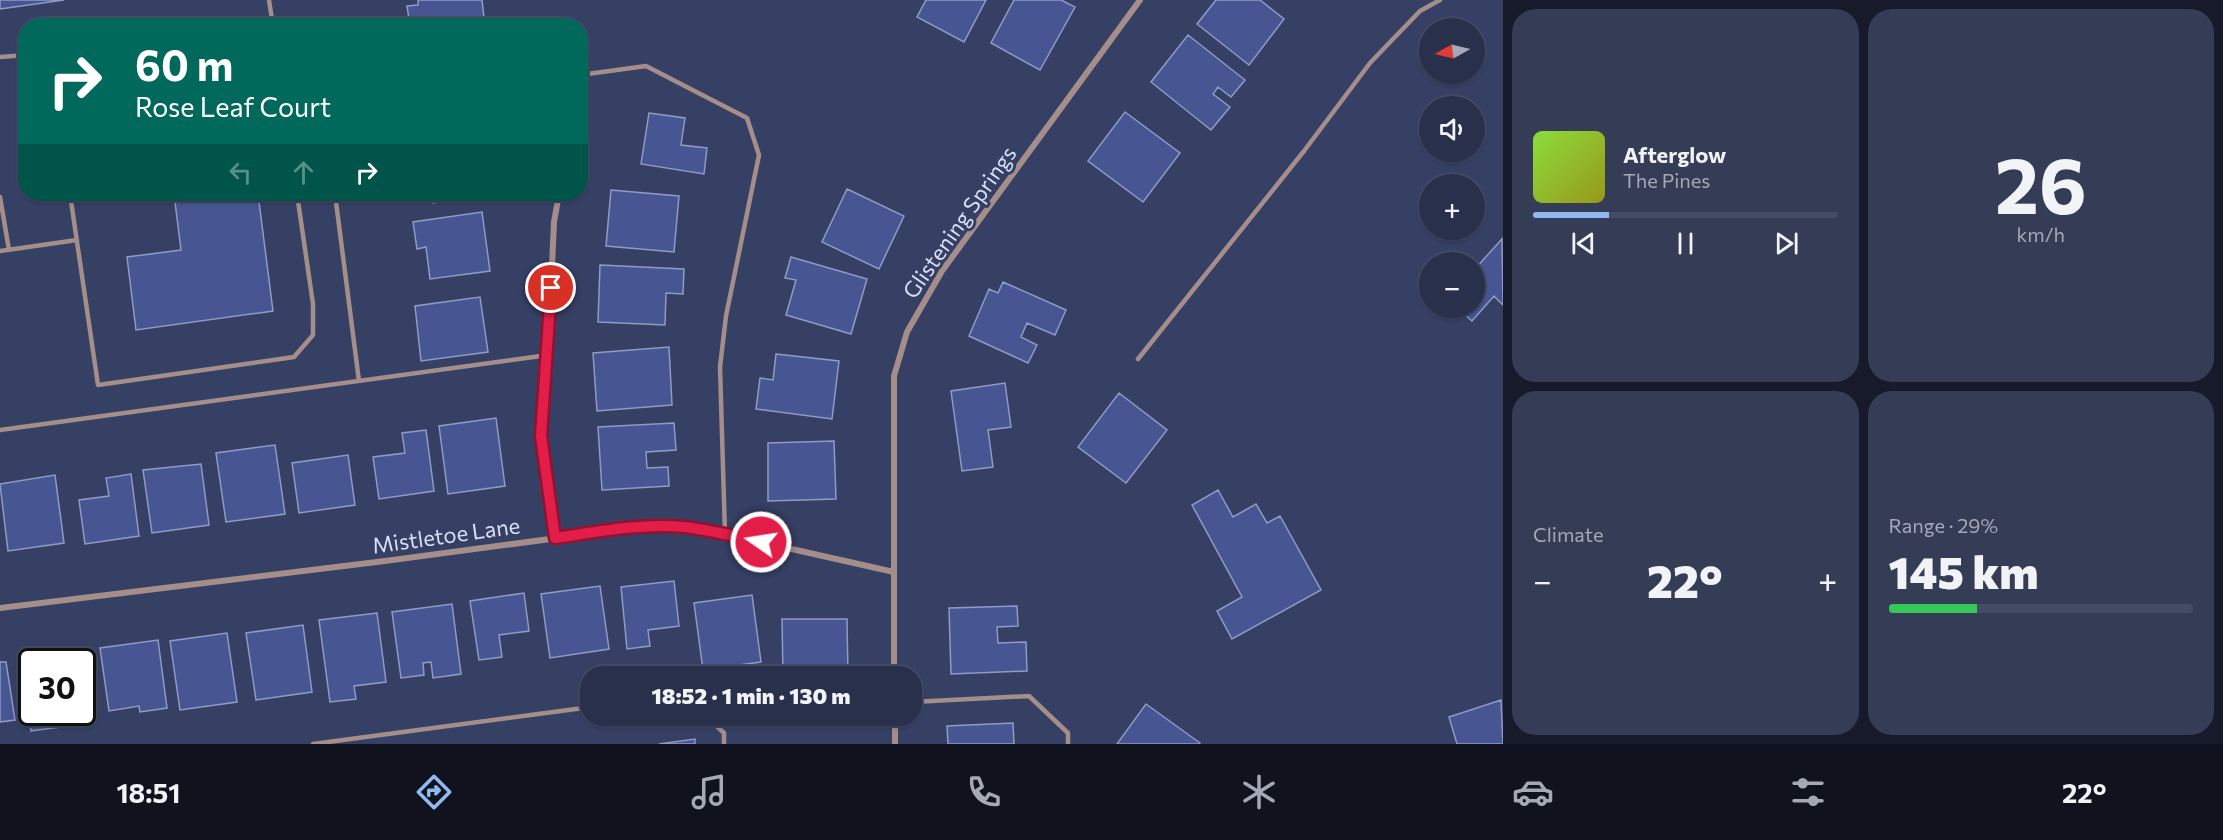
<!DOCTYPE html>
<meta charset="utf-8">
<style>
:root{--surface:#28304c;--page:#343c56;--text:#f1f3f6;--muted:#a5a9b5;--line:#444b64;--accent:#90b9f0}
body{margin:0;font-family:Commissioner,sans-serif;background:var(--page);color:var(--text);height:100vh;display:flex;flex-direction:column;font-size:22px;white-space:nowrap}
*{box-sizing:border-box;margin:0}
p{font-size:20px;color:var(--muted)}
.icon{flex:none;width:33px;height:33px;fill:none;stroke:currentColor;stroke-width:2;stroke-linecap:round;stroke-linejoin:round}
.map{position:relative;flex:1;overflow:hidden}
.details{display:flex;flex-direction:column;gap:9px;padding:9px;background:#161a2a;width:720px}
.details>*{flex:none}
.banner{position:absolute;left:18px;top:18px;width:570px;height:183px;border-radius:24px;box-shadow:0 2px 4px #0004,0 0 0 2px var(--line);background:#00695c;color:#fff;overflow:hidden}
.needle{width:39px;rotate:262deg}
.buttons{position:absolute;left:1419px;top:18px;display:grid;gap:12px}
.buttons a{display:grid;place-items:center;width:66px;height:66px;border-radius:50%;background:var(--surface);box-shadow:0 2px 4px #0004,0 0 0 2px var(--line);font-size:30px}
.speed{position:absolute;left:18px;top:648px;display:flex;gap:12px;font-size:30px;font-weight:700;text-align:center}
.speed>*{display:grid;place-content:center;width:78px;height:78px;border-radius:50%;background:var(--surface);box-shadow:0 2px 4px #0004,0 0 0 2px var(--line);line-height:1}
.speed .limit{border:3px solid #111;border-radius:9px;background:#fff;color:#111}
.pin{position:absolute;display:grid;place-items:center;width:51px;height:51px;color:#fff;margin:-26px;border:3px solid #fff;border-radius:50%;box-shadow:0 2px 6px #0007}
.me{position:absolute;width:66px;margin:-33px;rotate:283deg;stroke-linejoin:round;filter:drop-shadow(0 0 4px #0008)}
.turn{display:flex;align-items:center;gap:21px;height:126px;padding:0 18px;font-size:27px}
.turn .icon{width:78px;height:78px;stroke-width:2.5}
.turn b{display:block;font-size:42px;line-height:51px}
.lanes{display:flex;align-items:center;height:57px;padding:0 18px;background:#0003;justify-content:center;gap:30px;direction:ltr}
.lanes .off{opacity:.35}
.big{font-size:45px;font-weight:800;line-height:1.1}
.details .widget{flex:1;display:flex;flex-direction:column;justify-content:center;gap:9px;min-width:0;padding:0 21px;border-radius:24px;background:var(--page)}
.details .dial{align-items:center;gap:0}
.dial b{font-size:78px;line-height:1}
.song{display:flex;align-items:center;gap:18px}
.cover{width:72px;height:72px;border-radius:9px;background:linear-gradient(135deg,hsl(90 70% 55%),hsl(60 70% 35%))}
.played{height:6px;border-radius:3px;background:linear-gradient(90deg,var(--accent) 25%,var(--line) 25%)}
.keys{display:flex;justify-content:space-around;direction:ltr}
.heat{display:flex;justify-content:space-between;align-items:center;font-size:33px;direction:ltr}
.charge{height:9px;border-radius:4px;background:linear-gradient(90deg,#34c759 29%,var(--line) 0)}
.details .tiles{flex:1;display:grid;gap:9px;grid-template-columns:repeat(2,1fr)}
.trip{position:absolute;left:580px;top:666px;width:342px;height:60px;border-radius:24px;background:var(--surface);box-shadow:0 2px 4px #0004,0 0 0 2px var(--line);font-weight:800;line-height:60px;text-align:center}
.tab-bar{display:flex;height:96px;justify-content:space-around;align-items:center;background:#10131e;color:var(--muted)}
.tab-bar .icon{width:42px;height:42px}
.tab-bar .active{color:var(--accent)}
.tab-bar b{font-size:27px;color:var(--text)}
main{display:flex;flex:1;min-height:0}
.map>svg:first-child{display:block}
.building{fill:#475692;stroke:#8e9bc5;stroke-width:1.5;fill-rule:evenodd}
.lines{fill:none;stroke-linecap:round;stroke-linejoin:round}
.service{stroke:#a58e8a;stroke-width:4.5}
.minor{stroke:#a58e8a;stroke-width:6}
.route-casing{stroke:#92132f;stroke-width:15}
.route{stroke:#e11d48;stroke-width:10}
.labels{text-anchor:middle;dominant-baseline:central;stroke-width:6;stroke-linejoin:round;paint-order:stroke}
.street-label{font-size:22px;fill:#d8dff6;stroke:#364065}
</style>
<main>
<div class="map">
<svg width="1503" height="744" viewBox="0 0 1503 744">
<rect width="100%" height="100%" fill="#364065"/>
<path class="building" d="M0,0H64L0,9Z
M418,0H482L485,26H410L407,6L418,5Z
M926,0H986L964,42L917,17Z
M1014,0H1061L1075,7L1040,70L991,43Z
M1216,0H1260L1284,19L1249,65L1197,24Z
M1188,35L1245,80L1231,97L1218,87L1213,94L1230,107L1211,130L1151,82Z
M1125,112L1180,153L1143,202L1088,161Z
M649,113L685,118L681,145L707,148L704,174L641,164Z
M847,189L904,216L879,269L822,242Z
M611,190L679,196L674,252L606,246Z
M174,194H258L273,311L136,330L127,257L181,250Z
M432,194H501L433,203Z
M482,212L490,271L430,279L426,247L417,249L413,222Z
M1502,239L1503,305L1494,296L1472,321L1457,308H1474V270Z
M791,257L867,279L851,334L786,315L796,280L785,278Z
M600,265L684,269L683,294L666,293L665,325L598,322Z
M1003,282L1066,310L1055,335L1027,323L1021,337L1037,345L1028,363L969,336L989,289L998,293Z
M480,297L488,352L421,361L415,306Z
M669,347L672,405L597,411L593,353Z
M776,354L839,361L832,419L756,409L760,378L773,380Z
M1005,383L1011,427L988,430L993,467L962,471L951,391Z
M1119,393L1167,430L1126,483L1078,447Z
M496,418L505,486L448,494L439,426Z
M674,423L676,450L646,452L647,468L668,467L669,486L602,490L598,427Z
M426,430L434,491L379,499L373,457L405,453L402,433Z
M834,441L836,499L768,501V443Z
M275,445L285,514L226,522L216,453Z
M348,455L355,505L299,513L292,463Z
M201,464L209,525L152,533L143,470Z
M131,474L139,536L85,544L79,500L109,496L106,478Z
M55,475L64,543L8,551L0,484Z
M1218,490L1233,517L1256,504L1267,523L1280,516L1321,590L1232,639L1217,611L1242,597L1192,505Z
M674,581L679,626L648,630L650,646L627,649L621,587Z
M600,586L609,649L550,658L541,594Z
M524,593L529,631L499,635L502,657L479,660L470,601Z
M752,595L761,662L703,670L694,603Z
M452,604L461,674L433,678L431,662L423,663L424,675L401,678L392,612Z
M1017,606L1018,626L997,627L998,643L1026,642L1027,671L951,674L949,608Z
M377,613L386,682L354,686L356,699L330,702L319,620Z
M782,619H847L848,676H819V668H804V676H783Z
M303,625L312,692L256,700L246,633Z
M227,633L237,702L180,710L170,641Z
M158,640L167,708L140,712L139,706L109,711L100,648Z
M82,654L91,723L31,731L21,662ZM32,662H82V712H32Z
M0,662H6L15,720L0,722Z
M1501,700L1503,744H1457L1449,717Z
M1146,704L1200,743L1199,744H1117Z
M1013,723L1014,744H948L947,726Z
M695,739V744H659Z"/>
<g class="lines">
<path class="service" d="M269,0L273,26
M235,26L272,20
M0,57L26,55
M580,75L646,66L747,118L759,155L726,316L720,367L725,534
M70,194L98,385L294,357L313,335V304L297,194
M335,194L359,381
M0,197L9,250
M0,251L77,240
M1138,359L1304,151L1370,63L1420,11L1440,0
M0,430L548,355
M912,702L1029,696L1068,733V744
M706,716L724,733V744
M313,744L591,707"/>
<path class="minor" d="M580,84L582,75
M555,538L541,436L548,355L554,222L559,194
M0,608L385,561L625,529L681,527L725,534L894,572
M894,676V376L907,332L942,271L1140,0
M895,716V744"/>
</g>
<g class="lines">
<defs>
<path id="route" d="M551,288L541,436L555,538C597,532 641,523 684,527C710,530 735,536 761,542"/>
</defs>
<use href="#route" class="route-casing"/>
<use href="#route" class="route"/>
</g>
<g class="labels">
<g class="street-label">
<text transform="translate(959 222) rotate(-55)">Glistening Springs</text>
<text transform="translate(446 535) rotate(-8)">Mistletoe Lane</text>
</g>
</g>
</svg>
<div class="buttons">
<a><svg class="needle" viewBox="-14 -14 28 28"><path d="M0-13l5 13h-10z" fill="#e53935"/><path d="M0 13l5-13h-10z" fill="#a5a9b5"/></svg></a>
<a><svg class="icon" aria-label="sound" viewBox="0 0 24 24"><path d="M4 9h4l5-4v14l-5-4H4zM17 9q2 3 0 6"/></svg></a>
<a>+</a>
<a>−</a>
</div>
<div class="speed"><div class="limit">30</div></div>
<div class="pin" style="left:551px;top:288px;background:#d93025"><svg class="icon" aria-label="arrive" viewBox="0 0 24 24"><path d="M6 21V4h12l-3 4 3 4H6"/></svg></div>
<svg class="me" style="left:761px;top:542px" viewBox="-20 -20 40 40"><circle r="17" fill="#e11d48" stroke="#fff" stroke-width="3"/><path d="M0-11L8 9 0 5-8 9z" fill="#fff"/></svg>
<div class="trip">18:52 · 1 min · 130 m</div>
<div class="banner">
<div class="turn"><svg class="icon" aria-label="right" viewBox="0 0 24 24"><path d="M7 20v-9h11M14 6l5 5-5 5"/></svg><div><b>60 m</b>Rose Leaf Court</div></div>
<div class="lanes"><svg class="icon off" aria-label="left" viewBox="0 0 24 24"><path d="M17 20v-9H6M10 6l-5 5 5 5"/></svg><svg class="icon off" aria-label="ahead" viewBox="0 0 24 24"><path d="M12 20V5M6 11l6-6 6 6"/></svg><svg class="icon" aria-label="right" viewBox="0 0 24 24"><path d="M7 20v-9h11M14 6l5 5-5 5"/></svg></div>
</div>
</div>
<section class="details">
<div class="tiles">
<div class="widget">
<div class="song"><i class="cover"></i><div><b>Afterglow</b><p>The Pines</p></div></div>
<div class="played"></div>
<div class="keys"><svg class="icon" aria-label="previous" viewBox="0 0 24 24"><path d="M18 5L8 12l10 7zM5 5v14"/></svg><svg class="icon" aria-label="pause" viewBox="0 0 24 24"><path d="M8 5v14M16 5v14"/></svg><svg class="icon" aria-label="next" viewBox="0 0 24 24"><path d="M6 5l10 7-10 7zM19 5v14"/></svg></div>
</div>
<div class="widget dial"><b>26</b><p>km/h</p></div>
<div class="widget"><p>Climate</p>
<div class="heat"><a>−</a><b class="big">22°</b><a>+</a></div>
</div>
<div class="widget"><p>Range · 29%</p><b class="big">145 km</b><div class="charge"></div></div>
</div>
</section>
</main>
<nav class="tab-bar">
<b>18:51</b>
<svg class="icon active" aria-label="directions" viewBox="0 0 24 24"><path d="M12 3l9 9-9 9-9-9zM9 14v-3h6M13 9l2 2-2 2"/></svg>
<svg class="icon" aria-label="music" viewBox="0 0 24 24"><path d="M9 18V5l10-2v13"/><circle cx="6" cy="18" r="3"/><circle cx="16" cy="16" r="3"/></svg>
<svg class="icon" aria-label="phone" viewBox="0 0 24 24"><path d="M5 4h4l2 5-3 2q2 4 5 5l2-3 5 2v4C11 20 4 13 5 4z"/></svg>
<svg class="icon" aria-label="climate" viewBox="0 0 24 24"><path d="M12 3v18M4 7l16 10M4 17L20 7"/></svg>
<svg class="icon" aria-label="car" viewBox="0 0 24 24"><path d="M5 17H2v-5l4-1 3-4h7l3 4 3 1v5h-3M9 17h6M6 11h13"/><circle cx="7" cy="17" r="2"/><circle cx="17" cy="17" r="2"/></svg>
<svg class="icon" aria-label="filters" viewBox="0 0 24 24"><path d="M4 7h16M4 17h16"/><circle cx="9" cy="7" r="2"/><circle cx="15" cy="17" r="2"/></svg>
<b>22°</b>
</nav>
